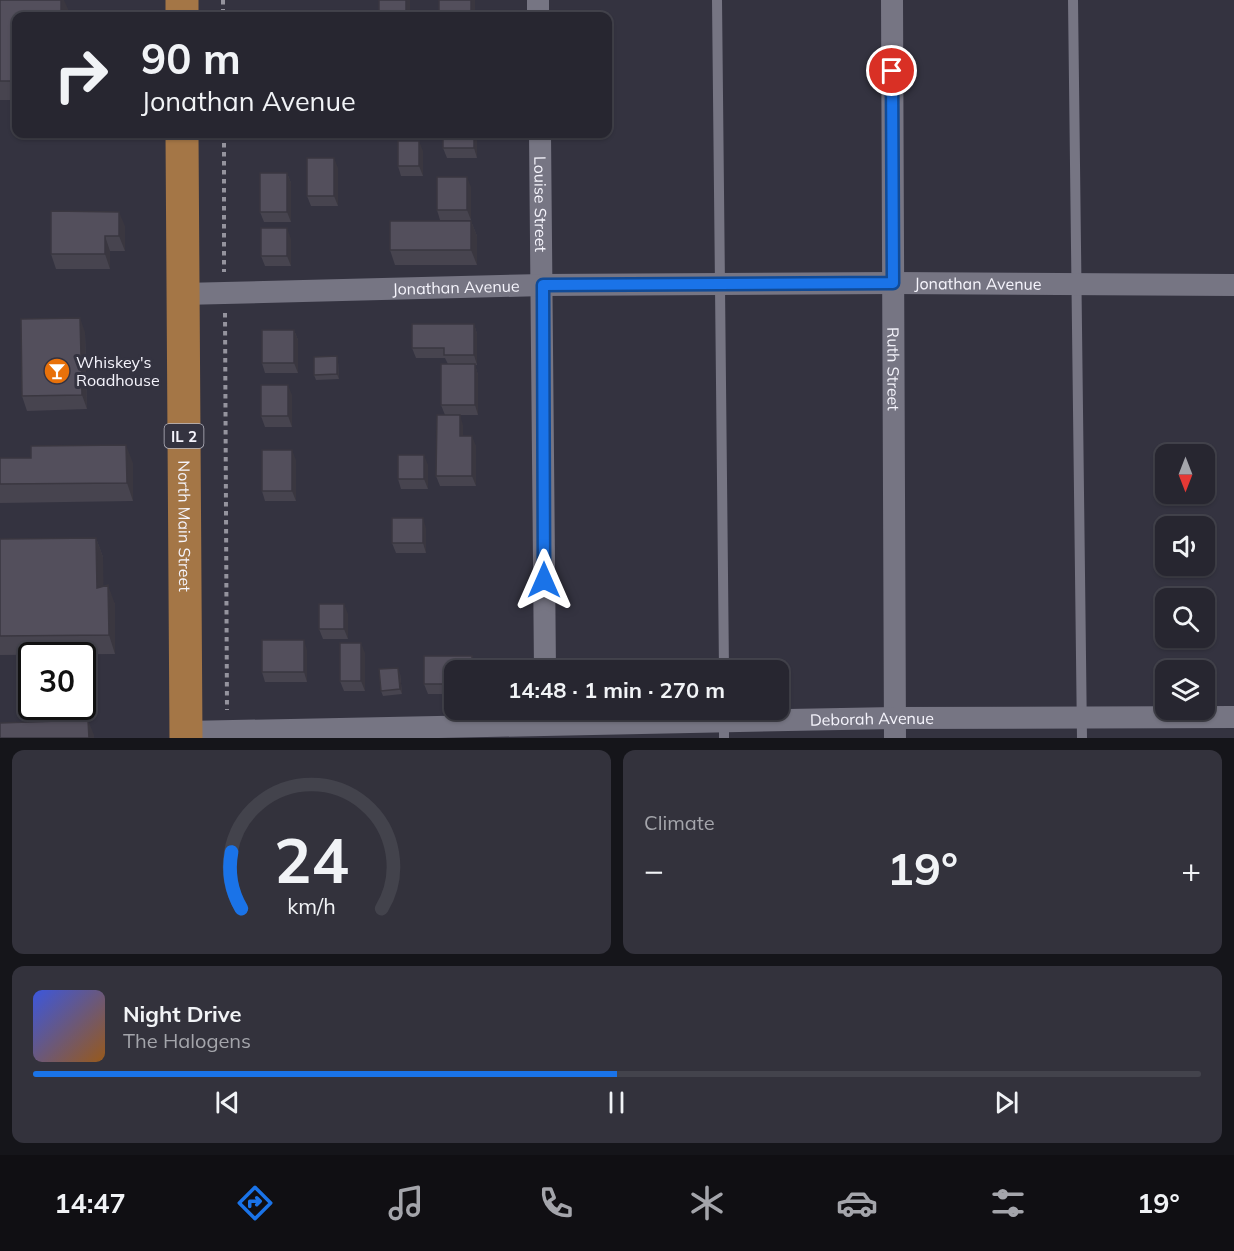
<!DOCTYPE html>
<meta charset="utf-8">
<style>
:root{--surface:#272630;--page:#33323c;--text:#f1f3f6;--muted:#a4a5ab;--line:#43434c;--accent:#1a73e8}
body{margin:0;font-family:Mulish,sans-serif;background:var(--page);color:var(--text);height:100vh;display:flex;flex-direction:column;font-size:22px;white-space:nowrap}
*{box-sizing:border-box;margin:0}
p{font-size:20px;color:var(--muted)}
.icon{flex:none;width:33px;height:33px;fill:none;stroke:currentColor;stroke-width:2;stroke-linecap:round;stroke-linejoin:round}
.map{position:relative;height:738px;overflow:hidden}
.drawer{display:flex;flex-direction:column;gap:12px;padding:12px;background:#15151a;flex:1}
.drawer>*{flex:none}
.top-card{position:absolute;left:12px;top:12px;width:600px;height:126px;border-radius:12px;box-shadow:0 2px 4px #0004,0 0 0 2px var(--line);background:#272630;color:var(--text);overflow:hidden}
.needle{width:39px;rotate:180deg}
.controls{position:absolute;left:1155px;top:444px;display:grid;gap:12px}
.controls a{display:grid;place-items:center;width:60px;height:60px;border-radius:12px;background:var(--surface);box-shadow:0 2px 4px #0004,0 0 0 2px var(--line);font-size:30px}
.speed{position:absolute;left:18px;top:642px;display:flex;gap:12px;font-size:30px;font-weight:700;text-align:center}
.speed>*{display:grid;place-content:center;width:78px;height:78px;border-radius:50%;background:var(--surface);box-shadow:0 2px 4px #0004,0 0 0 2px var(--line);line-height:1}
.speed .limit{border:3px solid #111;border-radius:9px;background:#fff;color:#111}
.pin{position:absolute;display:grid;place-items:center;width:51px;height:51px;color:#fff;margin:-26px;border:3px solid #fff;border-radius:50%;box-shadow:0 2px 6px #0007}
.me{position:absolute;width:66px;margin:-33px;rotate:0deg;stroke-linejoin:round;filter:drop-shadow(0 0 4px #0008)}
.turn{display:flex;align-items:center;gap:21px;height:126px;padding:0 30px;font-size:27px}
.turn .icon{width:78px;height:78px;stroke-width:2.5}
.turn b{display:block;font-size:42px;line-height:51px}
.big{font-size:45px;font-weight:700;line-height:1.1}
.drawer .tile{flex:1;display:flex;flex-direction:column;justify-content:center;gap:9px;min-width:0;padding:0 21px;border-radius:12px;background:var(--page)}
.drawer .dial{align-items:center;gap:0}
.dial svg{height:156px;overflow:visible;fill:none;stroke:var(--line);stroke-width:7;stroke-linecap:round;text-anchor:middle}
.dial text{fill:var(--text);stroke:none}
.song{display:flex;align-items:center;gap:18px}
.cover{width:72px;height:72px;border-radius:9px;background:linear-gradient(135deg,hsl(230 70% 55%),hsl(30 70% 35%))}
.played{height:6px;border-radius:3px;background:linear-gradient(90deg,var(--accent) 50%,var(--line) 50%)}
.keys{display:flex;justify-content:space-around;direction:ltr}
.heat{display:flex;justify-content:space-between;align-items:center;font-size:33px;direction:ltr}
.drawer .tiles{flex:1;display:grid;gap:12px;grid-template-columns:1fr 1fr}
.tile:last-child{grid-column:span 2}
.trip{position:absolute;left:444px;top:660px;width:345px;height:60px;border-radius:12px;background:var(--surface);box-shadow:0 2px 4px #0004,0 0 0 2px var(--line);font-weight:700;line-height:60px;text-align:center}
.tab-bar{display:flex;height:96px;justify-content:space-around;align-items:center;background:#100f13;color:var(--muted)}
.tab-bar .icon{width:42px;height:42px}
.tab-bar .current{color:var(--accent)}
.tab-bar b{font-size:27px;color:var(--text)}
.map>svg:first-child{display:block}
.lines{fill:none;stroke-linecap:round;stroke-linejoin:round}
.path{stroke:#95949e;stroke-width:4;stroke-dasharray:4.5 4.5;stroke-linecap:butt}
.lane{stroke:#767583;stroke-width:10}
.street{stroke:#767583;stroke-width:22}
.primary{stroke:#a47646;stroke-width:33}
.wall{fill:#47444f}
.shaded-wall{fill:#3a3740}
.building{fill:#534f5c;stroke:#3a3740;stroke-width:1.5}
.route-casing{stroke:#114b97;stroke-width:15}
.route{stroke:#1a73e8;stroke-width:10}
.labels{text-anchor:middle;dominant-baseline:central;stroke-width:6;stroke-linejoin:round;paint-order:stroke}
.shield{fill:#343340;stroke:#bbbac4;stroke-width:1.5}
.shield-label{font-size:15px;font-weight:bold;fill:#f5f4fc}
.street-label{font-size:16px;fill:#f5f4fc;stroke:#343340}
.poi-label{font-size:16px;fill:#f5f4fc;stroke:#343340;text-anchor:start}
</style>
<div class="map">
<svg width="1234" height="738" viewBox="0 0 1234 738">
<rect width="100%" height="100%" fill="#343340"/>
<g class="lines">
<path class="path" d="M223,0V16
M224,134V272
M225,313L227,710"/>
<path class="lane" d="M717,0L724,670
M1073,0L1082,738
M724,710V738"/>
<g class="street">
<path d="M538,0V16"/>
<path id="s1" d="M892,0L895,738"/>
<path id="s2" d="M540,134L545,670"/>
<path id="s3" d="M182,294L543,285L893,283L1234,285"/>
<path id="s4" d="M186,732L894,718L1234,717"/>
</g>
<g class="primary">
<path d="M182,0V16"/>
<path id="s5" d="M182,134L186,738"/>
</g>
</g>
<path class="wall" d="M0,0L68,9V16H16V100H0Z
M475,0V16H440L439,12Z
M477,134V158H447L443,148Z
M423,151V176H401L398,166Z
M338,168V206H311L307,196Z
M287,173L291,183V222H264L260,212Z
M471,187V220H440L437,210Z
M471,221L477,236V265H395L390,250Z
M125,226V251H110V269H56L51,254Z
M291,239V266H265L261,256Z
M474,324L477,334V365H475L478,375V415H445L441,405L448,364L445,358H416L412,348Z
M294,330L298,340V373H265L262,363Z
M85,332L87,409L27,411L22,396Z
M337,356L338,361L339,379L316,380L314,375Z
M292,395V427H265L261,416Z
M463,425V436L476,446V486H440L436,476Z
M0,458L133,463V501L0,503Z
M296,460V501H265L262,491Z
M428,465V489H401L398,479Z
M426,528V553H396L392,543Z
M96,538L103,557V586L115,604V654L0,655V539Z
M348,614V639H323L319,629Z
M307,650V682H265L262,672Z
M365,653V691H344L340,681Z
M424,656H472L475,667V670H454V694H428L424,684Z
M400,673L402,694L383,696L381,691Z"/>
<path class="shaded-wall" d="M61,0H64L68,9V16H61Z
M406,0H410V16H406Z
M471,0H475V16H472L471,12Z
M474,134H477V158L474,148Z
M419,141L423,151V176L419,166Z
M334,158L338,168V206L334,196Z
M287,173L291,183V222L287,212Z
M467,177L471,187V220L467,210Z
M119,212L125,226V251L119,236Z
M471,221L477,236V265L471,250Z
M287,228L291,239V266L287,256Z
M105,236L110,251V269L105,254Z
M80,318L85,332L87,409L82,395Z
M474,324L477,334V365L474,355Z
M294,330L298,340V373L294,363Z
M337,356L338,361L339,379L337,374Z
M475,364L478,375V415L475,405Z
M288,385L292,395V427L288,416Z
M460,415L463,425V446L460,436Z
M472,436L476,446V486L472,476Z
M126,445L133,463V501L127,483Z
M292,450L296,460V501L292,491Z
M424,455L428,465V489L424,479Z
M423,518L426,528V553L423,543Z
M96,538L103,557L104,606L97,588Z
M108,585L115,604V654L109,635Z
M344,604L348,614V639L344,629Z
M304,640L307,650V682L304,672Z
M361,643L365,653V691L361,681Z
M472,656L475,667V670H472Z
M398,668L400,673L402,694L400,689Z
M88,720L94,735V738H89Z"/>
<path class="building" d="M0,0H61V16H16V81H0Z
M379,0H406V16H379Z
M439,0H471V12H439Z
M443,134H474V148H443Z
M398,141H419V166H398Z
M307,158H334V196H307Z
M260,173H287V212H260Z
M437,177H467V210H437Z
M51,211L119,212V236H105V254H51Z
M390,221H471V250H390Z
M261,228H287V256H261Z
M80,318L82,395L22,396L21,319Z
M412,324H474V355H444V348H412Z
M262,330H294V363H262Z
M337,356V374L314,375V357Z
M441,364H475V405H441Z
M261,385H288V416H261Z
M437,415H460V436H472V476H436Z
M126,445L127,483L0,484V458H31V446Z
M262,450H292V491H262Z
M398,455H424V479H398Z
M392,518H423V543H392Z
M96,538L97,588L108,585L109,635L0,636V539Z
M319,604H344V629H319Z
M262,640H304V672H262Z
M340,643H361V681H340Z
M424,656H472V670H454V684H424Z
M398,668L400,689L381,691L379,669Z
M88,720L89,738H0V723Z"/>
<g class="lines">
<defs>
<path id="route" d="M544,580L543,285L893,283L892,71"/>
</defs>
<use href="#route" class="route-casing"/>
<use href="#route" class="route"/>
</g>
<defs>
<symbol id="bar-disc" viewBox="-11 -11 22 22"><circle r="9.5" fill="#e8710a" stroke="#343340"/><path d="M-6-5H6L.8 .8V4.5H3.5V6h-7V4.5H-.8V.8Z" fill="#fff"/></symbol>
</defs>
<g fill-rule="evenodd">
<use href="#bar-disc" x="42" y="356" width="30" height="30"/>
</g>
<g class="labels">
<rect class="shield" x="164.5" y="424" width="39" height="24" rx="4.5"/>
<g class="shield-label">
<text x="184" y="436">IL 2</text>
</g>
<g class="street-label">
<text stroke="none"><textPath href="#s2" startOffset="70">Louise Street</textPath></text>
<text stroke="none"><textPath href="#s3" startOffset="796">Jonathan Avenue</textPath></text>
<text stroke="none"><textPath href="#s3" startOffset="274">Jonathan Avenue</textPath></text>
<text stroke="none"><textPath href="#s1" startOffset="369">Ruth Street</textPath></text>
<text stroke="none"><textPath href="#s5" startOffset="392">North Main Street</textPath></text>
<text stroke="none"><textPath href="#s4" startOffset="686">Deborah Avenue</textPath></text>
</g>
<g class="poi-label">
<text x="76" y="362">Whiskey's<tspan x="76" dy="18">Roadhouse</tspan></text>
</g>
</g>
</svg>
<div class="controls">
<a><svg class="needle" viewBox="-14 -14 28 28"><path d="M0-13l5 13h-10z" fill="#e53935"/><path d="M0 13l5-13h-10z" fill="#a4a5ab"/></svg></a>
<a><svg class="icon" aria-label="sound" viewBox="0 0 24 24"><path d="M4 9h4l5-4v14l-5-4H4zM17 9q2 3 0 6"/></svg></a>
<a><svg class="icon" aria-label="search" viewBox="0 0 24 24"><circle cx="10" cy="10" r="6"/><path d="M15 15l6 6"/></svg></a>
<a><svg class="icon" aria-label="layers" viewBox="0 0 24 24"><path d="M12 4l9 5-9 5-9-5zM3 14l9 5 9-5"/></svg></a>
</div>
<div class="speed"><div class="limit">30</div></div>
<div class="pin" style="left:892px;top:71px;background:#d93025"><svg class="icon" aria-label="arrive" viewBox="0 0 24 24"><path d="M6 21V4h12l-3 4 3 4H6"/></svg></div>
<svg class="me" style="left:544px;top:580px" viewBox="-20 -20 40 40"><path d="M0-17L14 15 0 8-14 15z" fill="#1a73e8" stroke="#fff" stroke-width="4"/></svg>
<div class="trip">14:48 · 1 min · 270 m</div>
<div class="top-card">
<div class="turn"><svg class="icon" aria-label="right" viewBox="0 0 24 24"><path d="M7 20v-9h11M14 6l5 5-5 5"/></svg><div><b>90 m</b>Jonathan Avenue</div></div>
</div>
</div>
<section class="drawer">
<div class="tiles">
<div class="tile dial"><svg viewBox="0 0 100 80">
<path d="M14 69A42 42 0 1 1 86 69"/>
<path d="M14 69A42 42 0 0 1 9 40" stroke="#1a73e8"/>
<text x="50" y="56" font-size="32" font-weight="700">24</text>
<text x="50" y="72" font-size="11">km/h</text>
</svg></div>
<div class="tile"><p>Climate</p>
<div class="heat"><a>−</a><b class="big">19°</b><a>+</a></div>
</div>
<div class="tile">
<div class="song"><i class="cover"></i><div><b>Night Drive</b><p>The Halogens</p></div></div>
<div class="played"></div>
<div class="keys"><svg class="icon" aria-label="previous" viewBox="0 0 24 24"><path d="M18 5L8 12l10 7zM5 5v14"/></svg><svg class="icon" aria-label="pause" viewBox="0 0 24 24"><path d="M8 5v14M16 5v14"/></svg><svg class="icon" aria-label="next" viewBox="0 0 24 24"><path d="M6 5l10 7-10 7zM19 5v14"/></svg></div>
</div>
</div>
</section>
<nav class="tab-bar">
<b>14:47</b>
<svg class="icon current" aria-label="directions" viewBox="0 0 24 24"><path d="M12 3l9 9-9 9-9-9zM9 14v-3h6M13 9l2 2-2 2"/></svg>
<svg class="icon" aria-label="music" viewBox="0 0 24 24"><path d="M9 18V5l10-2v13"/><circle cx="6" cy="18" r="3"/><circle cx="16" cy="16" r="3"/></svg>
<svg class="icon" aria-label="phone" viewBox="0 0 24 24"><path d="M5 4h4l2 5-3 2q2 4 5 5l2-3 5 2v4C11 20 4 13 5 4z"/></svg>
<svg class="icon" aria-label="climate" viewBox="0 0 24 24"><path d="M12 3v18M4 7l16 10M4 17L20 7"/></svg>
<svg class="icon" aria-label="car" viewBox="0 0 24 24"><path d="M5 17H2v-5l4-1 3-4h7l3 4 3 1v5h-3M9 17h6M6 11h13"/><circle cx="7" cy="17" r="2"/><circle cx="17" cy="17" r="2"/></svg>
<svg class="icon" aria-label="filters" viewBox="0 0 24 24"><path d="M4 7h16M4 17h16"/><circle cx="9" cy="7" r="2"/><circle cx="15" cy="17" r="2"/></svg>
<b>19°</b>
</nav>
